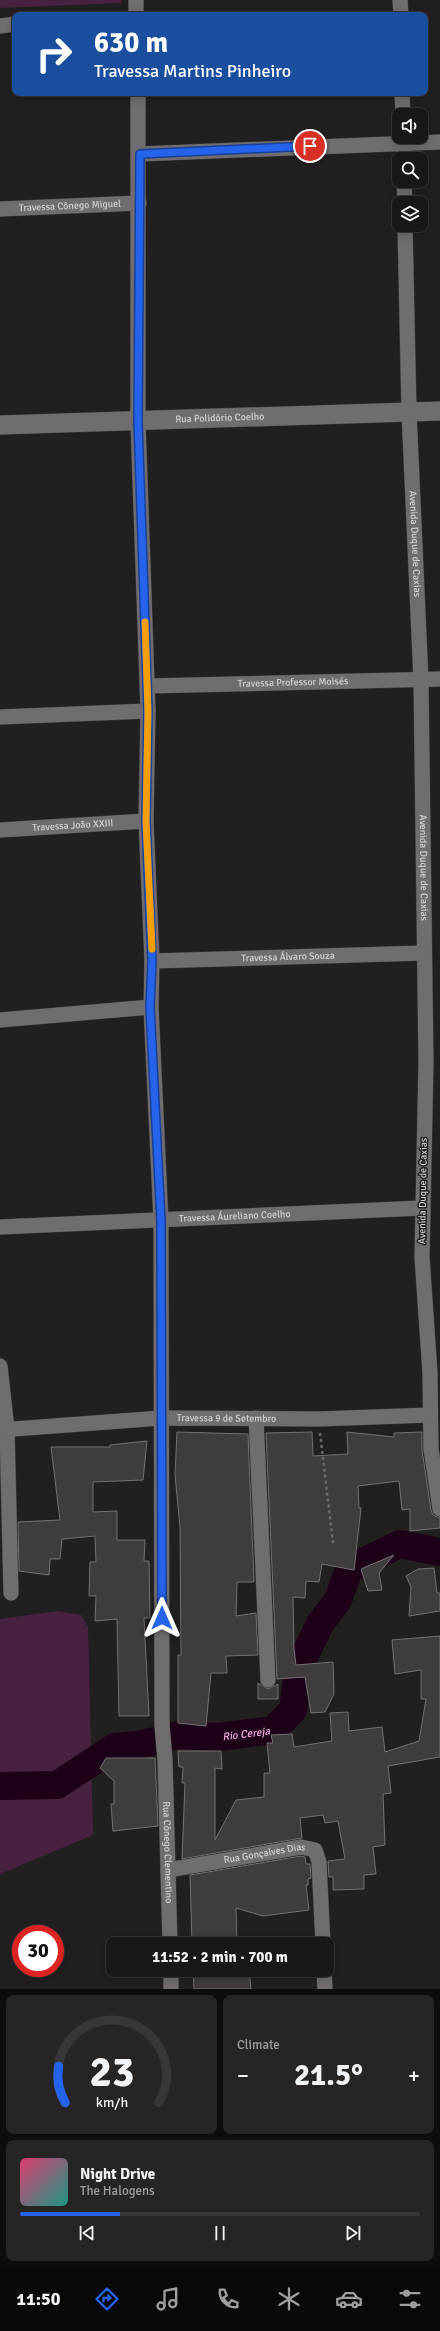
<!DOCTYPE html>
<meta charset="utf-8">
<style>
:root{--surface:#1a1719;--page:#272426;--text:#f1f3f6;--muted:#9f9fa2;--line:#383638;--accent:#2563eb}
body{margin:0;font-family:Signika,sans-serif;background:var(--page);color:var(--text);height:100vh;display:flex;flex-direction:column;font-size:15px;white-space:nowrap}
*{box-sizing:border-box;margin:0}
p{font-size:13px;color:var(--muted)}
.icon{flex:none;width:22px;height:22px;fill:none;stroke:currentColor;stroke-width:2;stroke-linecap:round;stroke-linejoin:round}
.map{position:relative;height:1989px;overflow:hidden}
.drawer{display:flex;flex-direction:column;gap:6px;padding:6px;background:#0e0d0e;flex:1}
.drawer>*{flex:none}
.top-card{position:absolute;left:12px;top:12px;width:416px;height:84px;border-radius:8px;box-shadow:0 2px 10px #0003,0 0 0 1px var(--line);background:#1a4fa0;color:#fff;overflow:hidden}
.buttons{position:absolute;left:392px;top:108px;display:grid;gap:8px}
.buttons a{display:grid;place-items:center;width:36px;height:36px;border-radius:8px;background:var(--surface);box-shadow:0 2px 10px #0003,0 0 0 1px var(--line);font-size:20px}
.speed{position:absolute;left:12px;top:1925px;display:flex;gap:8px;font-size:20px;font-weight:700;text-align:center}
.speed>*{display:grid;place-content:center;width:52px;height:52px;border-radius:50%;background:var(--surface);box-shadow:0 2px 10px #0003,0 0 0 1px var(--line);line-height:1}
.speed .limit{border:6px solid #d22;background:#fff;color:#111}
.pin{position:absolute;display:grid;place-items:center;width:34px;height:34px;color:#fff;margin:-17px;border:2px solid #fff;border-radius:50%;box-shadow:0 1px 4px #0007}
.me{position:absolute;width:44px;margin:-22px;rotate:0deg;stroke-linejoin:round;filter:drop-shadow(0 0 3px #0008)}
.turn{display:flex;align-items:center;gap:14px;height:84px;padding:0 16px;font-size:18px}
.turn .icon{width:52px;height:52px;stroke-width:2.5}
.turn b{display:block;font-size:28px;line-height:34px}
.big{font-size:30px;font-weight:700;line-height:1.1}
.drawer .card{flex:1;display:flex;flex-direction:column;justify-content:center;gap:6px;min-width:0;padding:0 14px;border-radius:8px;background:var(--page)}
.drawer .dial{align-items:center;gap:0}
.dial svg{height:104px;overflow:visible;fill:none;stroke:var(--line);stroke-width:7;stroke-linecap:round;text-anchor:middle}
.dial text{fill:var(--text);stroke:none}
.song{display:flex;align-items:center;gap:12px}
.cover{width:48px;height:48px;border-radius:6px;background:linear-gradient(135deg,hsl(340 70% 55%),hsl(170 70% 35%))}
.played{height:4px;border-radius:2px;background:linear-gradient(90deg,var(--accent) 25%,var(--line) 25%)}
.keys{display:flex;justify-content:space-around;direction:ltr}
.heat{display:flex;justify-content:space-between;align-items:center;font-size:22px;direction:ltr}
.drawer .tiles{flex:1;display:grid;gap:6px;grid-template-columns:1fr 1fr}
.card:last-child{grid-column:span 2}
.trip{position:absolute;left:106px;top:1937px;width:228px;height:40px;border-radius:8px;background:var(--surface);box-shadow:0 2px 10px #0003,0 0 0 1px var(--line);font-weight:700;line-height:40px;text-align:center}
.tab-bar{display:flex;height:64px;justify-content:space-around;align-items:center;background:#0a090a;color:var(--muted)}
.tab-bar .icon{width:28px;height:28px}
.tab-bar .active{color:var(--accent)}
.tab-bar b{font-size:18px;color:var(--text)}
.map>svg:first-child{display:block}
.green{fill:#472140}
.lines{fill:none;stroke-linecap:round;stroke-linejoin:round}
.river{stroke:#1d0018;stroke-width:28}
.building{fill:#3f3b3e;stroke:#747173}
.minor-casing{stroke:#3c393b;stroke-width:16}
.tertiary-casing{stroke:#3c393b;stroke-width:20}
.path{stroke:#6c696b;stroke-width:2.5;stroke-dasharray:3 3;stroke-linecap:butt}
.minor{stroke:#706c6f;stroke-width:15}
.tertiary{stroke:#706c6f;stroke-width:19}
.route-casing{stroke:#184099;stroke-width:10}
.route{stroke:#2563eb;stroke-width:7}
.slow{stroke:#f59e0b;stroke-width:7}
.labels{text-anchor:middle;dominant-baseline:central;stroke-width:3;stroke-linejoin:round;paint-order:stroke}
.street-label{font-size:10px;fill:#d2d0d2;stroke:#221f21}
.water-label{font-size:11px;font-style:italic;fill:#f2ade2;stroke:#221f21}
</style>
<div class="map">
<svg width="440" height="1989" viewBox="0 0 440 1989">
<rect width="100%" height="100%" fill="#221f21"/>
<path class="green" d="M0,0H121V3L0,8Z
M58,1611L81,1615L88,1627L93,1835L0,1874V1619Z"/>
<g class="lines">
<path class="river" id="s1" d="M0,1786L57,1785L115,1747L138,1745L178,1735L218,1737L273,1730L293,1710L299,1667L320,1624L338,1600L349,1569L400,1544L440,1552"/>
</g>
<path class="building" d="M177,1432L248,1434L254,1582H237L236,1616L256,1613L258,1655L226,1656L227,1673H211L206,1726L178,1723V1655H181L180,1527L175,1475Z
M312,1432L313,1456L348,1454L347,1432L394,1437V1433L422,1432V1450L431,1510L433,1515L440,1518V1528L410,1531V1509L402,1510L399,1481L358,1486L359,1508H361L354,1570L322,1564L319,1582L306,1581L305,1598L293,1597L294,1649L296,1665L333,1662L334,1694L325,1712L311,1713L305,1677L277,1679L266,1433Z
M147,1441L143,1480L93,1482V1512L117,1511V1540H145L144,1561H149L150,1618H144L149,1716H119L117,1619L95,1621L96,1596H89L90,1562H96L95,1536L62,1539L60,1559H50L49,1575L19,1571L18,1522L60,1520L51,1447H110V1445Z
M394,1555L379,1573L382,1590L368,1591L361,1569Z
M434,1568L437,1593H440V1611L409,1616L411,1587L406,1576L418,1569Z
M440,1636V1757L388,1766L391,1793L383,1794L385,1845L373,1847L376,1874L364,1875V1889L333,1890V1877H329L328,1861L345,1859L338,1821L325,1823L323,1815L300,1818L302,1838L182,1859L185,1783H182L183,1767H179L178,1751H221L222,1769L215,1768V1840L236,1800L264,1797V1773H270L267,1743H273L271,1735L292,1734L294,1747L332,1741L330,1713L348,1712L349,1731L382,1727L385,1752L419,1741L426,1699H421V1670L395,1674L392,1640Z
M258,1683L268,1689L278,1684V1699H258Z
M106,1758H155L158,1826L113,1831L111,1804H114V1781L100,1768Z
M301,1856L305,1857L306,1864H310L311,1878L308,1879V1885H306L309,1910L263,1916L236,1908L237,1944H192L190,1875Z
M193,1970H249L251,1989H194Z"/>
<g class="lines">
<defs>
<g id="minor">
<path d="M136,0V15"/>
<path d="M400,0L401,15"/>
<path d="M0,26L15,24"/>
<path id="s2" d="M138,93V422L148,711L146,821L152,961L151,1007L161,1221L162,1725L165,1760L170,1944"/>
<path d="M402,93L403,115"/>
<path d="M403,137L404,159"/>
<path d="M140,154L440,142"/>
<path d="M404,181L405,203"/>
<path id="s3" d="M0,209L139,203"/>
<path id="s4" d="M405,225L409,412L421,680L426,1062L422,1257L430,1373L431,1449L440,1509"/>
<path id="s5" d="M147,686L440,679"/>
<path d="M0,717L148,711"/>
<path id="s6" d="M0,830L146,821"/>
<path id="s7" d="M152,961L424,953"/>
<path d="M0,1020L151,1007"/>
<path id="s8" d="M0,1227L422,1208"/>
<path d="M0,1366L7,1429L11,1593"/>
<path d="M256,1418L268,1680"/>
<path id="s9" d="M0,1430L161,1418L318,1419L430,1415"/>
<path id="s10" d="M168,1870L301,1847L315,1850L319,1862L323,1944"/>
<path d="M171,1970V1989"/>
<path d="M324,1970L325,1989"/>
</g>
<g id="tertiary">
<path id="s11" d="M0,425L440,411"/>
</g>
</defs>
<use href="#minor" class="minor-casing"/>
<use href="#tertiary" class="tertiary-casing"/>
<path class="path" d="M320,1433L333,1543"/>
<use href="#minor" class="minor"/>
<use href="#tertiary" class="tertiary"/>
</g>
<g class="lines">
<defs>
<path id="route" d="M162,1618L161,1221L150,1007L152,961L146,821L148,711L138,422L140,154L310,146"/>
</defs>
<use href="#route" class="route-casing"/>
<use href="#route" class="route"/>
<path class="slow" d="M145,622L148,711L146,821L152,949"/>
</g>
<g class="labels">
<g class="street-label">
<text stroke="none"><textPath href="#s3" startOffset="70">Travessa Cônego Miguel</textPath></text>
<text stroke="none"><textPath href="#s11" startOffset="220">Rua Polidório Coelho</textPath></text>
<text stroke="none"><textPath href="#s4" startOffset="319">Avenida Duque de Caxias</textPath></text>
<text stroke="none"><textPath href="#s5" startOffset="146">Travessa Professor Moisés</textPath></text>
<text stroke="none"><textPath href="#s6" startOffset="73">Travessa João XXIII</textPath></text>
<text stroke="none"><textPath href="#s4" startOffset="643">Avenida Duque de Caxias</textPath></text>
<text stroke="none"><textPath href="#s7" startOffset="136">Travessa Álvaro Souza</textPath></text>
<text transform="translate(423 1191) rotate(-89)">Avenida Duque de Caxias</text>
<text stroke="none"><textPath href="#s8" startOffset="235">Travessa Áureliano Coelho</textPath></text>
<text stroke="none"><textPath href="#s9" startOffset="227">Travessa 9 de Setembro</textPath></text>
<text stroke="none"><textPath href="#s2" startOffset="1760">Rua Cônego Clementino</textPath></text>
<text stroke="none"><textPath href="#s10" startOffset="98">Rua Gonçalves Dias</textPath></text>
</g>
<g class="water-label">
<text stroke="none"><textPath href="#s1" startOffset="259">Rio Cereja</textPath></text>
</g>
</g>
</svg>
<div class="buttons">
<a><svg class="icon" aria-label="sound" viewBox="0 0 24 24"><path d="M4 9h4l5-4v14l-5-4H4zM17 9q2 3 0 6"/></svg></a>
<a><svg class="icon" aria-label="search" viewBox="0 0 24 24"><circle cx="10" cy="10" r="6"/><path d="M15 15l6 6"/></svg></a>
<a><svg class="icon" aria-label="layers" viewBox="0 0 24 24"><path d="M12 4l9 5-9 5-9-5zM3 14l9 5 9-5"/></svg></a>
</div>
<div class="speed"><div class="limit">30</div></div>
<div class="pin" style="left:310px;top:146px;background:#d93025"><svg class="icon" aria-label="arrive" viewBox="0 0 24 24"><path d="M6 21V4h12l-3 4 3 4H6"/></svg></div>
<svg class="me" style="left:162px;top:1618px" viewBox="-20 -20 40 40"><path d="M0-17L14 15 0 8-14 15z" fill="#2563eb" stroke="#fff" stroke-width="4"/></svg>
<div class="trip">11:52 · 2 min · 700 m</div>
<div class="top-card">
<div class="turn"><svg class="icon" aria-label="right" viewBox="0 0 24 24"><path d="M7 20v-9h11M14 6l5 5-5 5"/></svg><div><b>630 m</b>Travessa Martins Pinheiro</div></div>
</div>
</div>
<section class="drawer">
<div class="tiles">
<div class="card dial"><svg viewBox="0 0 100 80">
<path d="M14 69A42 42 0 1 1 86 69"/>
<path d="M14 69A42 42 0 0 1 9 41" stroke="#2563eb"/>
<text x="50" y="56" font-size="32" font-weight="700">23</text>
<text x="50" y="72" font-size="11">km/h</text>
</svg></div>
<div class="card"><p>Climate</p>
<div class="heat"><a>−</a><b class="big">21.5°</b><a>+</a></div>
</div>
<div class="card">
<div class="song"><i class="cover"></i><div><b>Night Drive</b><p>The Halogens</p></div></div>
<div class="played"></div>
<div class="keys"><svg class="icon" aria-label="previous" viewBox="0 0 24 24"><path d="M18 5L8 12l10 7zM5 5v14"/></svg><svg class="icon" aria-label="pause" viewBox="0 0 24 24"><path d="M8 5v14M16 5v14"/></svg><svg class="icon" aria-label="next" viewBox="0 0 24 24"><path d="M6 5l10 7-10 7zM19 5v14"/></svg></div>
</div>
</div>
</section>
<nav class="tab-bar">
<b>11:50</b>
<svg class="icon active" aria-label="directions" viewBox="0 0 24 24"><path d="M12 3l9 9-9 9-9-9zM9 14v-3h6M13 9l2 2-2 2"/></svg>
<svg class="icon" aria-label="music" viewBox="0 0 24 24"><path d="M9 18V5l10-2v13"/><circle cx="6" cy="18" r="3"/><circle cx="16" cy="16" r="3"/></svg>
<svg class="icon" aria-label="phone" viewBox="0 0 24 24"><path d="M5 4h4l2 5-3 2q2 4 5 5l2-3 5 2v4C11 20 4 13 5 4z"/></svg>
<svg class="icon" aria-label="climate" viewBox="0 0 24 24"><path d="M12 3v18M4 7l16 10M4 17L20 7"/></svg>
<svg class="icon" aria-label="car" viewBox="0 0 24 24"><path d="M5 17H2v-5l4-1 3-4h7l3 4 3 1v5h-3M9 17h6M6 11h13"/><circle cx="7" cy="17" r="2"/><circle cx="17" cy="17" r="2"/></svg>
<svg class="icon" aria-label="filters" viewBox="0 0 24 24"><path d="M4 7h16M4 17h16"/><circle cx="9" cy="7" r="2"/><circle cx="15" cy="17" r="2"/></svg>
</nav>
